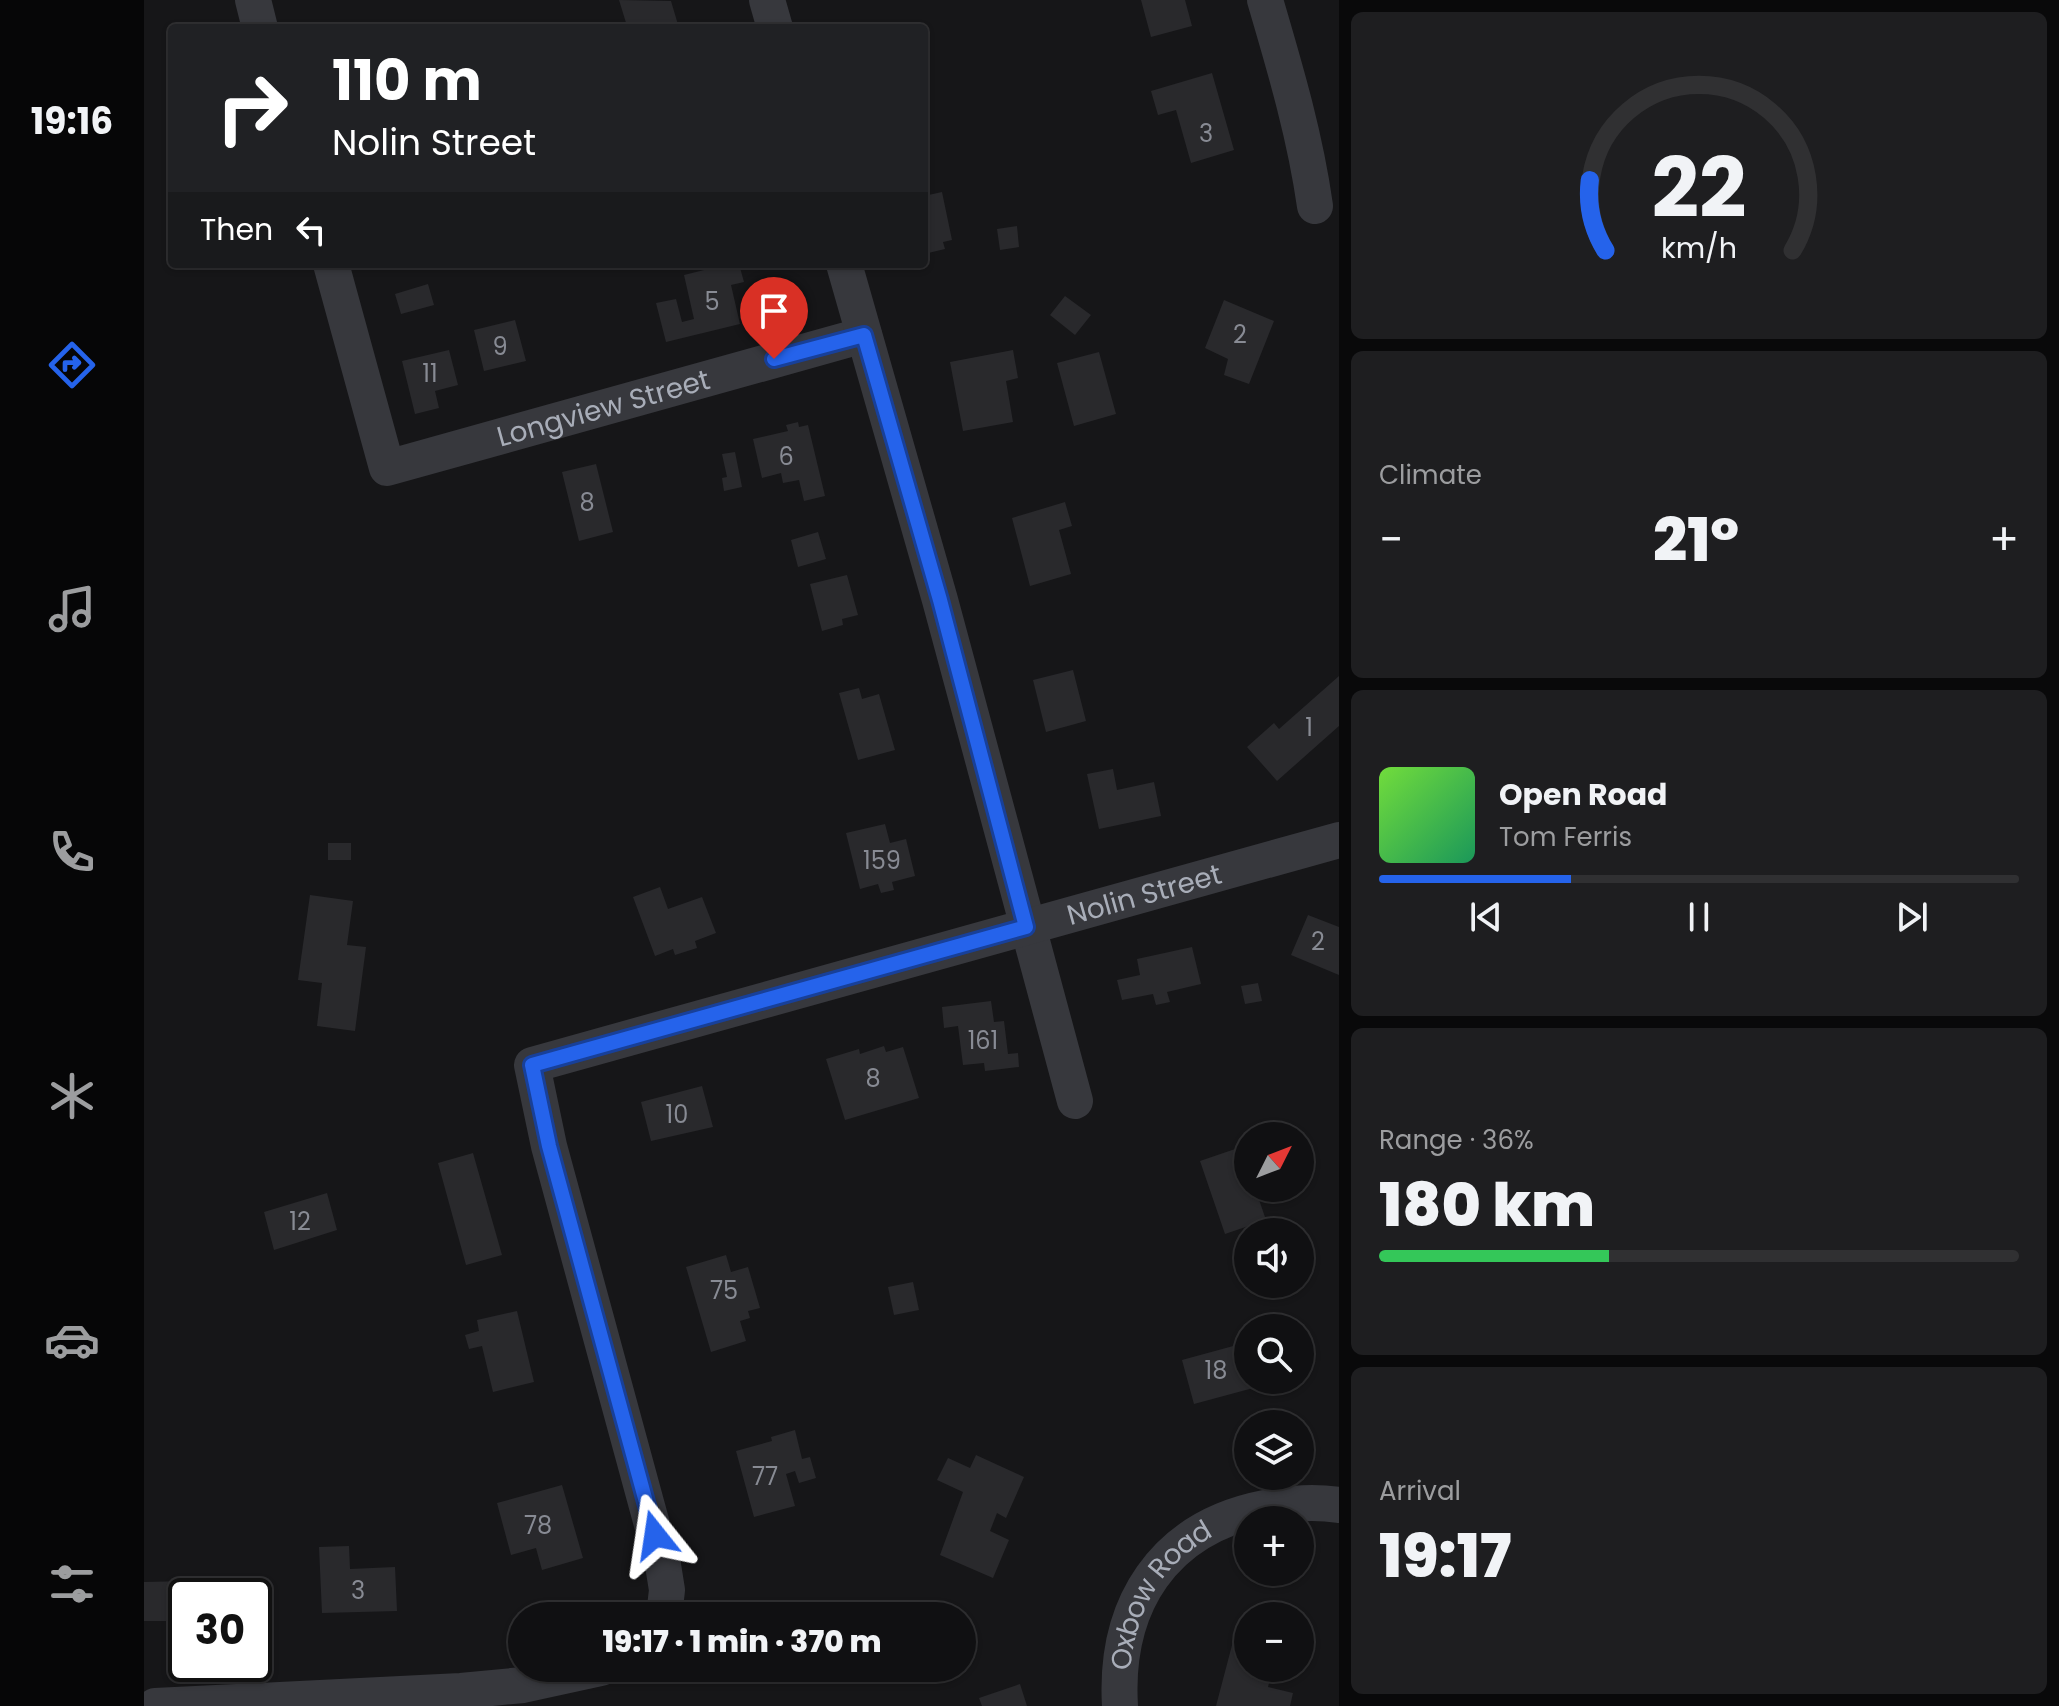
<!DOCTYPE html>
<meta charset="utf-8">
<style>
:root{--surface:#101012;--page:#1e1e20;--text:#f1f3f6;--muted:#9c9d9f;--line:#303032;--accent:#2563eb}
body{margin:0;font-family:Poppins,sans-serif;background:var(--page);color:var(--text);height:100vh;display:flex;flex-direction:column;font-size:30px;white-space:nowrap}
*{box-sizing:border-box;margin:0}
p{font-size:26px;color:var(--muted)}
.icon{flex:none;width:44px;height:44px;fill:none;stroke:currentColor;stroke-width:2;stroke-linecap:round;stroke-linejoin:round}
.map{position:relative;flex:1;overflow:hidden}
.drawer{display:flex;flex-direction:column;gap:12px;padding:12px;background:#09090a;width:720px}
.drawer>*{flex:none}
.hud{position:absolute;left:24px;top:24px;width:760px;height:244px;border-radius:8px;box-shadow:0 2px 6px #0004,0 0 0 2px var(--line);background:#202124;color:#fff;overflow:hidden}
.needle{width:52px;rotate:48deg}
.buttons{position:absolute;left:1090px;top:1122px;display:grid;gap:16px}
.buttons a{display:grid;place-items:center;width:80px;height:80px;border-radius:50%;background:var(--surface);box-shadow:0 2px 6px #0004,0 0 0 2px var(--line);font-size:40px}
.speed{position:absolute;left:24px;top:1578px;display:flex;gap:16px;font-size:40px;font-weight:700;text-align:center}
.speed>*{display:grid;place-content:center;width:104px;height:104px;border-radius:50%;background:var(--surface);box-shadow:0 2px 6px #0004,0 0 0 2px var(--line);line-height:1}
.speed .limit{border:4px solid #111;border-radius:12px;background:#fff;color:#111}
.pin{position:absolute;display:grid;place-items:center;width:68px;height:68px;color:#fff;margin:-82px -34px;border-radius:50% 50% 50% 0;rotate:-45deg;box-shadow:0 0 8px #0007}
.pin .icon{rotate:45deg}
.me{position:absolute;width:88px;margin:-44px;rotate:345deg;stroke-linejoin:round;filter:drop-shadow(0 0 6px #0008)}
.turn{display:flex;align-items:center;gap:28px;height:168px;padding:0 32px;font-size:36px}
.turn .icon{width:104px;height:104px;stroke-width:2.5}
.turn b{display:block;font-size:56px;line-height:68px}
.then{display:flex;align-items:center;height:76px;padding:0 32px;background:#0003;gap:16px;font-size:30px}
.big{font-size:60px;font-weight:800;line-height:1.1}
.drawer .widget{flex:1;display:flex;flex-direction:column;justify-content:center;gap:12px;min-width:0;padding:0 28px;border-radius:12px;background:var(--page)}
.drawer .dial{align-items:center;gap:0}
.dial svg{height:208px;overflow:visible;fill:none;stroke:var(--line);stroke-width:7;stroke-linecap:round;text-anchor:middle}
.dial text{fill:var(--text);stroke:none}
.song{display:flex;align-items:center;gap:24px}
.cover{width:96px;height:96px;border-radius:12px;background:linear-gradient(135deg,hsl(100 70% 55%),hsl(150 70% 35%))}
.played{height:8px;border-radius:4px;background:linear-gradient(90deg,var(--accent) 30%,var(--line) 30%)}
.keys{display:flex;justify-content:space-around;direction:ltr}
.heat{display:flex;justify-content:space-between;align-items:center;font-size:44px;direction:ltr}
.charge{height:12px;border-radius:6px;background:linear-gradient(90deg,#34c759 36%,var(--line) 0)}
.trip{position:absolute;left:364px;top:1602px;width:468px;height:80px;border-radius:40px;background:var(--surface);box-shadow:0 2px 6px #0004,0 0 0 2px var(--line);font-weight:800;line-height:80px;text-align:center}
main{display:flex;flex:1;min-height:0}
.dock{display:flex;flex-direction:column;width:144px;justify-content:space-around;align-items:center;background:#060607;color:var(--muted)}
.dock .icon{width:56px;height:56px}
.dock .selected{color:var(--accent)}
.dock b{font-size:36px;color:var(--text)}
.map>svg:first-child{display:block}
.building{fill:#29292c}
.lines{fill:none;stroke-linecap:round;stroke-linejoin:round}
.street{stroke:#37383d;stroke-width:36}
.route-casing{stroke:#184099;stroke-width:20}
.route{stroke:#2563eb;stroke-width:14}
.labels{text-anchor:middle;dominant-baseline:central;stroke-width:8;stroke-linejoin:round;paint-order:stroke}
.number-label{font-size:24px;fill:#888b94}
.street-label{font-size:28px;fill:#a8adb8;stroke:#111113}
</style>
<main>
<nav class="dock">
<b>19:16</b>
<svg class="icon selected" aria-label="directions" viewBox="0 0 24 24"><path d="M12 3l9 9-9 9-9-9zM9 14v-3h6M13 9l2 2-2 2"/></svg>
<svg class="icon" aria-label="music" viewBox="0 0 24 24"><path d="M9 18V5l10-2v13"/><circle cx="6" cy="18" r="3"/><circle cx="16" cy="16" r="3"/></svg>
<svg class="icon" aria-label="phone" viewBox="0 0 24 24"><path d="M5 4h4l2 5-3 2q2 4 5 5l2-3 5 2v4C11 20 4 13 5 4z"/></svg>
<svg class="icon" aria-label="climate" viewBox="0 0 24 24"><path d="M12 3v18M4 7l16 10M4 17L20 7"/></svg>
<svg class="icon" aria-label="car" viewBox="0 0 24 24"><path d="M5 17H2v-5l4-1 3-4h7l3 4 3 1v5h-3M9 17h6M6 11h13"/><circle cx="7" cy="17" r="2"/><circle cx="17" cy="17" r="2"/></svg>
<svg class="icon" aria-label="filters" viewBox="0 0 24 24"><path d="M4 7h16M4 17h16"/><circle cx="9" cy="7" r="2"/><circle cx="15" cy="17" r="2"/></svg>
</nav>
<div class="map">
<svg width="1195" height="1706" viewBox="0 0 1195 1706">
<rect width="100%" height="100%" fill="#161618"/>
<path class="building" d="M475,0L527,1L535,28H495L493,23L483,26Z
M997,0H1041L1048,26L1007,37Z
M1068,73L1090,150L1047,163L1032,110L1014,115L1007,91Z
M798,192L808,240L799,242L801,249L780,254V196Z
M873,226L875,247L856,250L853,229Z
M584,264H595L600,282L587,285L596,324L522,342L512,303L532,299L538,322L550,319L540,275Z
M284,284L290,305L257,314L251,294Z
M921,296L947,315L931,335L906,315Z
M1080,300L1130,321L1105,384L1080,375L1084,359L1061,348Z
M371,320L382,361L340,371L330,330Z
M305,350L314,385L291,391L295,408L271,414L258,361Z
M869,350L874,378L862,381L869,422L819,431L806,362Z
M955,352L972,414L930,426L913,363Z
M654,422L655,427L664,425L681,496L660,501L655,480L639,483L637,473L618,478L609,439L644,431L642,425Z
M591,452L598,487L580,491L578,478L583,477L578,454Z
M452,464L469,532L435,541L418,472Z
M921,502L928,526L915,530L927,574L886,586L868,518Z
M674,532L682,559L654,567L647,540Z
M703,575L714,615L698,619L699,625L678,631L666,584Z
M929,670L942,721L902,732L889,680Z
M1195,676V726L1133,781L1103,747L1130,723L1135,729Z
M715,688L718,699L735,694L751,750L714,760L695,693Z
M969,769L973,790L1010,782L1017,816L955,829L943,774Z
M741,824L746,843L762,839L771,876L748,882L750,890L737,893L734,884L716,889L702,833Z
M184,843H207V860H184Z
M516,887L524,909L558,897L572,933L551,941L553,948L531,955L529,949L511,956L489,897Z
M166,895L209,901L203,945L222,947L211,1031L173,1026L178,983L154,980Z
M1164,915L1195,927V975L1147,955Z
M1048,947L1057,984L1023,992L1026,1002L1012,1005L1009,994L978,1000L973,980L996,975L993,959Z
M1114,983L1118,1001L1101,1004L1097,986Z
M847,1001L850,1022L860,1021L864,1054L874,1053L875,1067L841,1071L840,1063L819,1065L814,1026L800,1028L798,1007Z
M740,1046L742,1052L759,1047L775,1098L701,1120L682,1059L715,1049L716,1054Z
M558,1086L569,1127L507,1141L497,1102Z
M1097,1147L1104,1167V1188H1111L1122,1220L1081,1234L1056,1161Z
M329,1153L358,1255L322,1265L294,1163Z
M183,1193L193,1230L130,1250L120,1212Z
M582,1255L587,1272L604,1267L616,1308L604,1311L606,1318L596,1321L602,1341L567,1352L542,1267Z
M769,1282L775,1310L750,1315L744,1287Z
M373,1311L390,1382L349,1392L338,1346L325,1349L321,1335L335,1331L333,1320Z
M1104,1342V1380H1122L1124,1384L1050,1404L1038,1360Z
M651,1430L658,1459L666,1457L672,1478L655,1483L651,1471L642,1474L651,1506L610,1517L592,1451L628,1441L627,1437Z
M832,1455L880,1477L862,1518L853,1513L846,1531L865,1540L849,1578L796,1555L819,1492L793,1480L804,1458L826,1468Z
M418,1485L439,1558L398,1570L392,1548L367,1555L353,1503Z
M205,1546L206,1569L251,1567L253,1611L178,1613L175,1547Z
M90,1580L91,1596H42V1621H0V1582Z
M1092,1630L1104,1633V1668H1129L1124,1687L1149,1693L1146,1706H1072Z
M876,1684L883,1706H838L835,1698Z"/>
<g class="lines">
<g class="street">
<path d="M109,0L116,28"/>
<path d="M623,0L631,28"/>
<path d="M1121,0C1141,68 1161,135 1171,206"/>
<path id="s1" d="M187,264L243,468L720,335"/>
<path d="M700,264L796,600L931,1101"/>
<path id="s2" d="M520,1616L523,1590L519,1565L405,1146L388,1065L1195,840"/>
<path d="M11,1706L317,1691L379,1685L457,1668"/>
<path id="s3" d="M976,1706C970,1605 1019,1528 1121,1508C1146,1503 1170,1501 1195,1505"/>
</g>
</g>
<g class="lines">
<defs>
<path id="route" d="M511,1535L405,1146L388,1065L882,927L796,600L720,335L630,359"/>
</defs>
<use href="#route" class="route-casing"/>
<use href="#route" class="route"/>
</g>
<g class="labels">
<g class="number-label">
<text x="1062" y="133">3</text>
<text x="568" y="301">5</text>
<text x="1096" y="334">2</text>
<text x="356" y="346">9</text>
<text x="286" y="373">11</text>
<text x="642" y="456">6</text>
<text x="443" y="502">8</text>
<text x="1165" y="727">1</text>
<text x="738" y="860">159</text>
<text x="1174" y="941">2</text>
<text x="839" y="1040">161</text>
<text x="729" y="1078">8</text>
<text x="533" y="1114">10</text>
<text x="156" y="1221">12</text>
<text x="580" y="1290">75</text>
<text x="1072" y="1370">18</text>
<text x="621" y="1476">77</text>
<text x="394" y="1525">78</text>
<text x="214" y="1590">3</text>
</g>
<g class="street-label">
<text stroke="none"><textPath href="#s1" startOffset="436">Longview Street</textPath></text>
<text stroke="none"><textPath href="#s2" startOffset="1204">Nolin Street</textPath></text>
<text stroke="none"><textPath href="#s3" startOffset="124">Oxbow Road</textPath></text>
</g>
</g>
</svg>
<div class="buttons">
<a><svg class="needle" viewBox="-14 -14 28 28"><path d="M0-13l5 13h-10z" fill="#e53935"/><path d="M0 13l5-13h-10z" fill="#9c9d9f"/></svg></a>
<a><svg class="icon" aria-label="sound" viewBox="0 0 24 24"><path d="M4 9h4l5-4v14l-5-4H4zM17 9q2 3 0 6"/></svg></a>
<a><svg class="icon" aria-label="search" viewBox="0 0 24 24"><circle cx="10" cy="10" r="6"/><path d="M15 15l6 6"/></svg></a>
<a><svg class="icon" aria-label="layers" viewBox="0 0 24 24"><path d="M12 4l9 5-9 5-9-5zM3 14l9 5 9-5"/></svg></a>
<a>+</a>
<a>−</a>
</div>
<div class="speed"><div class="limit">30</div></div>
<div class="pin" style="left:630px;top:359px;background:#d93025"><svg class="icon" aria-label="arrive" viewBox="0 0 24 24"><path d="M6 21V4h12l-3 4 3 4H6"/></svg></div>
<svg class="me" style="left:511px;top:1535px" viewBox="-20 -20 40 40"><path d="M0-17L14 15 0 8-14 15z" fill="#2563eb" stroke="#fff" stroke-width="4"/></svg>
<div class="trip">19:17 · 1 min · 370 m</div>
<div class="hud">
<div class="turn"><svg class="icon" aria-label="right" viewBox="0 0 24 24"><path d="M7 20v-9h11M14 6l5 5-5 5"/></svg><div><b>110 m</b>Nolin Street</div></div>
<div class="then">Then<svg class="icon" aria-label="left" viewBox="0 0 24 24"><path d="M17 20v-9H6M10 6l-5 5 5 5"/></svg></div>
</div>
</div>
<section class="drawer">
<div class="widget dial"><svg viewBox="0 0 100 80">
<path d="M14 69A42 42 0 1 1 86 69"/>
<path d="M14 69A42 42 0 0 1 8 42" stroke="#2563eb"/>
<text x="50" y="56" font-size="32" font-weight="700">22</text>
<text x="50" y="72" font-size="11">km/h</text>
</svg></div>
<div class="widget"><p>Climate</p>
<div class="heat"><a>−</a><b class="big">21°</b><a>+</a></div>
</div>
<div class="widget">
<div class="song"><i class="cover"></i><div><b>Open Road</b><p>Tom Ferris</p></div></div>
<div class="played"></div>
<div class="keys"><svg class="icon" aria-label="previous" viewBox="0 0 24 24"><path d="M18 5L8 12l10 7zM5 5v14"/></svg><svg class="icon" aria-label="pause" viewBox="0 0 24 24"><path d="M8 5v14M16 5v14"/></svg><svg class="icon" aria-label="next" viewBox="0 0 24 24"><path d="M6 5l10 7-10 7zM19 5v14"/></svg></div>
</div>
<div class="widget"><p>Range · 36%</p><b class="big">180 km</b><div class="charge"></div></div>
<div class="widget"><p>Arrival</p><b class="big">19:17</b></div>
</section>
</main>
